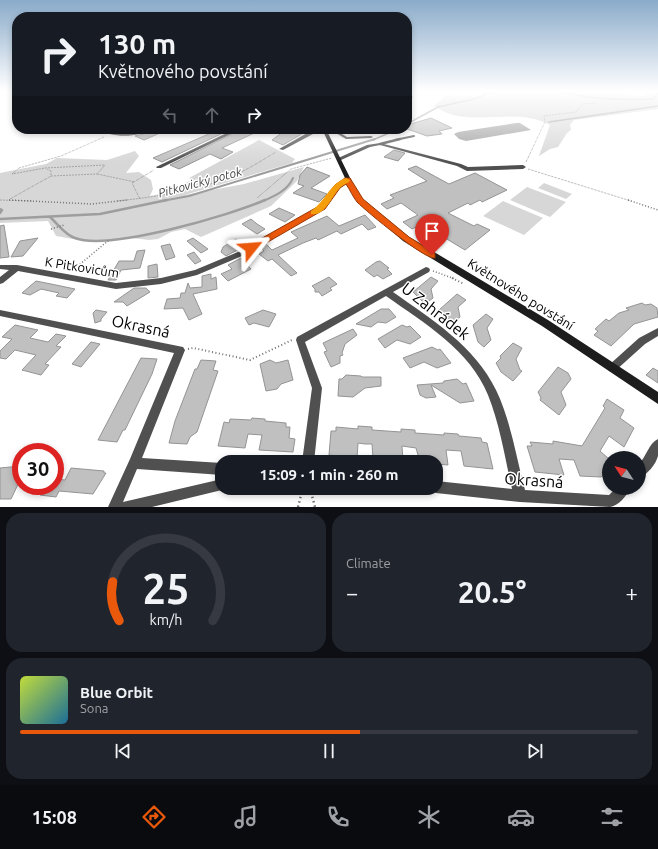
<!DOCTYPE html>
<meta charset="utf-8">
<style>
:root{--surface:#171b24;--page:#20242c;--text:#f1f3f6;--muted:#9ea1a6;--line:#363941;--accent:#ea580c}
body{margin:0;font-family:Ubuntu,sans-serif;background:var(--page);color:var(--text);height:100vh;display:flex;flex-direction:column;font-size:15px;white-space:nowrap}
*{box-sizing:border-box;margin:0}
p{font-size:13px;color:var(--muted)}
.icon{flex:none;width:22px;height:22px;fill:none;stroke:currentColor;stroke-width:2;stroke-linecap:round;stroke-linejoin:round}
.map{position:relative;height:507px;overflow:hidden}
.side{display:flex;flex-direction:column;gap:6px;padding:6px;background:#0d0f14;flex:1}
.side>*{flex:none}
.top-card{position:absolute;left:12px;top:12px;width:400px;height:122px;border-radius:16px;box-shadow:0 2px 6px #0003;background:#171b24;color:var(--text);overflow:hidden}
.needle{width:26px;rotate:306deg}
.controls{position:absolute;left:602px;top:451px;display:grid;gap:8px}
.controls a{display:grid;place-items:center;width:44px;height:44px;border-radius:50%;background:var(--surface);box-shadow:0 2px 6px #0003;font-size:20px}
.speed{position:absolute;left:12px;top:443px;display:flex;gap:8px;font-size:20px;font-weight:700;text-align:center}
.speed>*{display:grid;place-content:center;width:52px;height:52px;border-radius:50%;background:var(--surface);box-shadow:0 2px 6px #0003;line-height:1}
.speed .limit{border:6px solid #d22;background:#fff;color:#111}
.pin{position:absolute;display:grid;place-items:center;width:34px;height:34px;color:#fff;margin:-41px -17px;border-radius:50% 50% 50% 0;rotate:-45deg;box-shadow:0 0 4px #0007}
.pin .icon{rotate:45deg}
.me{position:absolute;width:44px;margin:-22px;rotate:62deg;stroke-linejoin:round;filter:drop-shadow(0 0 3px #0008)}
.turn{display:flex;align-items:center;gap:14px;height:84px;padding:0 20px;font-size:18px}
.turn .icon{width:52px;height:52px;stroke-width:2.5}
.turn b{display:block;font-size:28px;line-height:34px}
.lanes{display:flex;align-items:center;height:38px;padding:0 20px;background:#0003;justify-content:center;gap:20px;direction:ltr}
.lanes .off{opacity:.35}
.big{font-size:30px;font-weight:600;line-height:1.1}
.side .card{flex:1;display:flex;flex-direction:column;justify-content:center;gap:6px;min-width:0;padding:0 14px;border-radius:16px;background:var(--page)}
.side .dial{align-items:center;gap:0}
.dial svg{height:104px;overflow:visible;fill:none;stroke:var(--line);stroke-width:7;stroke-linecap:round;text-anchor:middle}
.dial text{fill:var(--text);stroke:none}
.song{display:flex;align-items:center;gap:12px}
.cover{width:48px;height:48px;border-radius:6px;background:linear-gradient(135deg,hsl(70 70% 55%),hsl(200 70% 35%))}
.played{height:4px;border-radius:2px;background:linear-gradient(90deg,var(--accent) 55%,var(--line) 55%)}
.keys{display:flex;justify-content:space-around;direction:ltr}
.heat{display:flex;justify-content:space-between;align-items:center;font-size:22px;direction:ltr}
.side .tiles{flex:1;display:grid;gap:6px;grid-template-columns:1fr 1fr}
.card:last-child{grid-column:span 2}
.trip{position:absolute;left:215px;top:455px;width:228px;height:40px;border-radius:16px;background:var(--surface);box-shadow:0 2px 6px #0003;font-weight:600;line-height:40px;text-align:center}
.tabs{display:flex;height:64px;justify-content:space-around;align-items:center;background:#090b0e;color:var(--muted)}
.tabs .icon{width:28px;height:28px}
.tabs .on{color:var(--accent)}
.tabs b{font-size:18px;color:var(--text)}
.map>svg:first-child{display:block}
.green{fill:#d7d7d7}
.water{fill:#9e9e9e}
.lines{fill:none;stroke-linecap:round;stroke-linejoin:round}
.stream-far2{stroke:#9e9e9e;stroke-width:1.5}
.stream-far1{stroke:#9e9e9e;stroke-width:2}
.stream{stroke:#9e9e9e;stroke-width:2.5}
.building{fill:#c0c0c0;stroke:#949494}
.path-far3{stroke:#727272;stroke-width:1;stroke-dasharray:0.5 1;stroke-linecap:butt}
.path-far2{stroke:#727272;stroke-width:1.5;stroke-dasharray:1 2;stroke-linecap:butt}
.path-far1{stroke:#727272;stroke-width:2;stroke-dasharray:1 2.5;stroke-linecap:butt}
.path{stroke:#727272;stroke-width:2.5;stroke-dasharray:1.5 3;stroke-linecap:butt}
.lane-far1{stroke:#505050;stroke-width:2}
.lane{stroke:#505050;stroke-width:2.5}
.street{fill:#505050;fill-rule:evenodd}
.secondary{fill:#1d1d1d;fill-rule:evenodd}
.route{fill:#ea580c;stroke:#983908}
.slow{fill:#f59e0b}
.labels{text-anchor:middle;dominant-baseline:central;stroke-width:3;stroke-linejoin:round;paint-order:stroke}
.far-water-label{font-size:12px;font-style:italic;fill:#3f3f3f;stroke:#fff}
.street-label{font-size:13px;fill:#000;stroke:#fff}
.near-street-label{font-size:16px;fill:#000;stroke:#fff}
</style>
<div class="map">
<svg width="658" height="507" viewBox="0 0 658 507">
<rect width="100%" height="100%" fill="#fff"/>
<path class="green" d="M484,92H607L641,96L646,95L645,92H658V109L574,120L570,125L571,130L567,133L558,147L550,149L539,156L550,125C517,107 480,125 447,113C442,111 438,108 433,106C439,103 441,99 446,96C451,94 475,97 482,97Z
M259,140L295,159L292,163L185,195L244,184L304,167L297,181L271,206L201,237L185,229L171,232L158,239L149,240L132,238L109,241H84L56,236L48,221L0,223V173L46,164L57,158L107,160L135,151L139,156L126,173L139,172L151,180L153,189L150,196L160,194L163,188L175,187L192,180L189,178Z
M544,183L572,194L566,199L538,188Z
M527,187L566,202L550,217L510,200Z
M503,201L543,218L524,235L483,216Z"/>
<path class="water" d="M516,123H520L531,130L466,141L459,139L454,134L458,132Z"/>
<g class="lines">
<path class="stream-far2" d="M563,92C589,99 626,100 653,99L658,93
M549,122L658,106
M407,124L438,107L474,99L491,92
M373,140L398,129"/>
<path class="stream-far1" d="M162,201L189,196L375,139
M263,201C275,196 288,190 293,178"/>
<path class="stream" d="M0,209L2,210L0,213
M50,217C58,224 65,235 75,238C109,251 231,215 265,200
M0,219L100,214L167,200"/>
</g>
<path class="building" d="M431,118L452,128L439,131L442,134L427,136L407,129V125Z
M153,129H169L144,140L135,136L147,133Z
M242,129H263L222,148L233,152L221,159L210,154L179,169L170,165Z
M287,129H296L305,132L283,145L272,140Z
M218,130L225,132L162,162L153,158Z
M394,150L405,153L398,161L384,157Z
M416,166L449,184L475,173L507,190L482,202L480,200L470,205L468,203L448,213L474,226L477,224L490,230L465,250L422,224L412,229L403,222L418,215L401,203L387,209L381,204L394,198L390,195L427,181L408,169Z
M307,167L330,176L311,188L327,194L319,202L293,193L304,186L298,184L300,175Z
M279,208L295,215L285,222L269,214Z
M365,215L376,227L368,230L362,224L341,234L337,231L318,240L316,238L303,243L278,255L297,273L291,276L272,259L268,261L259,254L264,251L262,249L266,244L272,250L298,238L291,232L327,216L339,226Z
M251,219L257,224L265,229L257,234L242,224Z
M4,225L9,257L0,258V226Z
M38,238L23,256L11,257L20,241Z
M193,238L208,249L201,253L187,241Z
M236,239L245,246L226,256L221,252L223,247Z
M170,244L175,257L166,260L161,246Z
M145,250L140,268L121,270L116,280H108L119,261H134L137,251Z
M194,252L201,261L195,264L187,255Z
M241,258L251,269L228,281L221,274L232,269L228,265Z
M380,261L389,268L387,269L392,274L383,279L377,275L374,277L365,270L376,262Z
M157,264L158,277L148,278V266Z
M211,274V279L216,277L217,289L193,294L202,314L189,320L183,308L164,309L167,299L180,298L181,293H185L188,283L190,288L202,287V276Z
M329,277L337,284L330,288L332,290L322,296L319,292H315V289L312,286Z
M431,277L438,281L431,289L433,298L425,304L413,292Z
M36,281L51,284L75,289L67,298L56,296L59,293L41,289L30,295L22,293Z
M134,288H146L150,292L127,306L123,302H114Z
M457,294L466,300L458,307L460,317L453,323L439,310Z
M642,303L645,305L651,304L657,308L658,317L634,324L611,346L594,335L598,331L595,329L606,319L609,321L619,313L629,310L626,308Z
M381,309H389L396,317L386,323L378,322L371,327L356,324Z
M96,310L107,312L101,319V321L95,323L93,313Z
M263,310L276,314L269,327L254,323L249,325L245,318Z
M486,314L493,319L487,328L491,340L484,347L478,342L473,325Z
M15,325L38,330L30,338L48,342L56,334L66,336L56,346L61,347L45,364L49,365L41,375L22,370L36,355L15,350L6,359L0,358V351L12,339L2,337Z
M402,325L407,327L410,326L421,337L410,344L397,340L385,348L378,339Z
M353,329L357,335L345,344L342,353L343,355L340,356V363L331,367L324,352L327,351L323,343Z
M91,342L100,344L81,367L72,364Z
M513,343L522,348L516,359L520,370L522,371L513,381L501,372L496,363L501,358L500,356Z
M432,347L438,350L440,349L451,363L437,368L424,362L410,368L403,358Z
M141,358L157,359L152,374L125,430H123L117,442L98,440Z
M201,360L216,361L213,370L218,371L197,432L190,437L187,444L169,443L175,421L195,369H197Z
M270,360L276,363L288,360L293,380L281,384L277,389L266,391L260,364Z
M558,367L568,373L571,379L561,392L566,405L559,415L540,400L541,398L538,392Z
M653,368L658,371V383L646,375Z
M346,375L361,376L362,377H381V386L365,388L353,397L338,396L339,379H342Z
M457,379L463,384L466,383L474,401L460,403L431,385L436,397L426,398L420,395L417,385L443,383L444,381Z
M607,399L624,410L620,418L634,428L624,447L609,436L600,451L609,459V469L601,477L580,476L574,460L559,459L564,475L535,472L527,446H532L530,442L553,444V441L582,446L605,408L603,406Z
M252,418L265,419V421L286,423V427H290L289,438L295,439L293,452L259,450L262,435L248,434L245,448L218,446L224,422L229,423L230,419L251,420Z
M358,426L372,427V430L401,432V429L415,430V433L444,435V433L458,434L459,436L481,438L482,442L487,443L493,469L464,466L461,451L446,450L448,465L436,464V462H420L416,448L402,446L403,461L373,459L372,444H365L358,443L357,458L329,455L331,431H336V427L358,429Z
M21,466V478L11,499H0V468Z
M71,468L104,471V473H106L93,494L59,491L56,497L40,495L45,486H55V479L65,480Z"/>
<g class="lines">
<path class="path-far3" d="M104,137L61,156L19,168L12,174L45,168L105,165L97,174L135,182
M526,162L545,122L544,116L576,112L583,104L597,103
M528,169L631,201
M51,176L97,174
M257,198L291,169L332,158
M10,199L51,176V171L47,169
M140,199L132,183L154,170
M0,200L32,201
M117,201C156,197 203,190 239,173C252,167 264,159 276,152"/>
<path class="path-far2" d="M9,200L92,204L127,200
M628,200L658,210
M51,229L64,225
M73,270L109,240
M433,271L455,279"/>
<path class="path-far1" d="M452,278L464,284
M188,349L193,348L250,360L292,340"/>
<path class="path" d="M310,488L315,507
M298,507L303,488"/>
<path class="lane-far1" d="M395,140L414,136"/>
<path class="lane" d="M380,144L400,139"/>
<path class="street" d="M412,96H413V98L407,100V98Z
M97,129L124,133L152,129C138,138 111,138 97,129Z
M235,129H241L161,168H157L156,167Z
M310,129H314L313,134L283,150L279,149L309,132Z
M329,129H334L347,137L371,136L373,137L371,138L346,139Z
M380,143L461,164L468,167L523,165L526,167L523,169L467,171L457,166L380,145L370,147L341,160L336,159L367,145Z
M347,178L350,180L349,181L339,187L324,208L242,256L197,275L161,284L116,289L18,271L3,283L0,284V277L9,270L0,269V265H17L116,283L161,278L195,270L238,252L320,206L335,185Z
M426,267L429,268L430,270L429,272L393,292C431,319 475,346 496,390C511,421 516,457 525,490L609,495L616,488H630C627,496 618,506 610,507L520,502L436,493L432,491L430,488H436V481L512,489C505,458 500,425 488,395C470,350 424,323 386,296L305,342L322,388L314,462H302L312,388L296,340L297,337Z
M0,310L183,347L185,350L142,458L222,463V475L137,469L123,502L222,479V488H227L226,489L152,507H108L130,459L174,353L0,316Z
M658,328V336L645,344L615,371L612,372L609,371L607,368L609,365L639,338Z
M658,439C658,444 658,451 658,456C656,464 647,475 639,478V464C646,457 649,443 658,439Z"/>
<path class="secondary" d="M322,129H326L357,192L362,199L409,237L548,320L658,392V404L542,326L403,241L358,201L352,193Z"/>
</g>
<linearGradient id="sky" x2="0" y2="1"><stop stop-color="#8aabca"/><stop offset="0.56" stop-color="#fff"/><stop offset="1" stop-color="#fff" stop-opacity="0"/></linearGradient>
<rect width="658" height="163" fill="url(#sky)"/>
<path class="route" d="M345,178H350L363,199L409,237L435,253V258C425,260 367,212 357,202C353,197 350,190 346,184L340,188L325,209L254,250H248V246L319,206L335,185Z"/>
<path class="slow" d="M346,178L350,180L349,182C345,184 341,186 338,190C331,198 324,217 311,214V211C325,202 330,183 346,178Z"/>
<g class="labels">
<g class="far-water-label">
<text transform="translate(200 182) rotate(-15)">Pitkovický potok</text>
</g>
<g class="street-label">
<text transform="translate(82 267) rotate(9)">K Pitkovicům</text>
<text transform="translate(521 294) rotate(32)">Květnového povstání</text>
</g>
<g class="near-street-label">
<text transform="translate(436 311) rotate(38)">U Zahrádek</text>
<text transform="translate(141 326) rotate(12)">Okrasná</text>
<text transform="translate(534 480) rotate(4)">Okrasná</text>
</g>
</g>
</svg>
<div class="controls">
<a><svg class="needle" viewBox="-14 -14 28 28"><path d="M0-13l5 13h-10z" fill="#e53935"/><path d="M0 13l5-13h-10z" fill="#9ea1a6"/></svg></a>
</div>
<div class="speed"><div class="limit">30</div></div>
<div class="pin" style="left:432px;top:255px;background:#d93025"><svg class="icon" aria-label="arrive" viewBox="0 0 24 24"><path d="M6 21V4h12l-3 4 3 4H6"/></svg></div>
<svg class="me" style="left:251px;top:248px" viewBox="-20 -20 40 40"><path d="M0-17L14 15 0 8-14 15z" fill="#ea580c" stroke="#fff" stroke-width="4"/></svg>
<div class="trip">15:09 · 1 min · 260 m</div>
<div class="top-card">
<div class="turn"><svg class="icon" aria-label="right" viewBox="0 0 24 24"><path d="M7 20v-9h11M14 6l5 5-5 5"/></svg><div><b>130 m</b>Květnového povstání</div></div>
<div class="lanes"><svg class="icon off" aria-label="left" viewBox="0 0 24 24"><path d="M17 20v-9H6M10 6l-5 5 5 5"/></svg><svg class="icon off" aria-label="ahead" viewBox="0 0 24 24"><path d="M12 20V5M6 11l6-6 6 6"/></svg><svg class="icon" aria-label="right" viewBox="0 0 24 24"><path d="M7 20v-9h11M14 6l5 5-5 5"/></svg></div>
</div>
</div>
<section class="side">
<div class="tiles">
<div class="card dial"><svg viewBox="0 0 100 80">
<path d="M14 69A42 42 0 1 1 86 69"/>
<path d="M14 69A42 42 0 0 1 9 39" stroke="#ea580c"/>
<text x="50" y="56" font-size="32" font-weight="700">25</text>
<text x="50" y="72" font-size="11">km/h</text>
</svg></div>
<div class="card"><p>Climate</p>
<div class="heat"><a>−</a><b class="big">20.5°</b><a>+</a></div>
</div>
<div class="card">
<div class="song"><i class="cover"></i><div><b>Blue Orbit</b><p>Sona</p></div></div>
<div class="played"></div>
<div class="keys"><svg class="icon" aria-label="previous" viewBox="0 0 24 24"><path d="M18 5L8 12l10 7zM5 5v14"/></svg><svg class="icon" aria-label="pause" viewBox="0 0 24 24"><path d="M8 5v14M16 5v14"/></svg><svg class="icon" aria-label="next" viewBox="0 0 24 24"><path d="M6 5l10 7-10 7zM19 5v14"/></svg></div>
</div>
</div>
</section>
<nav class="tabs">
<b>15:08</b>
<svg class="icon on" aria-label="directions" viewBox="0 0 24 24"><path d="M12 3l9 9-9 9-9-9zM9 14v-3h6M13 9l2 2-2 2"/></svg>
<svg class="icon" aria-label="music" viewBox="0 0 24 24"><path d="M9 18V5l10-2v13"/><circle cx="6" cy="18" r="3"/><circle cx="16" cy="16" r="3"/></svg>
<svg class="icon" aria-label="phone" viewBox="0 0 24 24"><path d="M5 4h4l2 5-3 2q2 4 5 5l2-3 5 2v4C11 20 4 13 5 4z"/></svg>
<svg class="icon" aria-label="climate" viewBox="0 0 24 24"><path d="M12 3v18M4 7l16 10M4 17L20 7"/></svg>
<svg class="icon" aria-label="car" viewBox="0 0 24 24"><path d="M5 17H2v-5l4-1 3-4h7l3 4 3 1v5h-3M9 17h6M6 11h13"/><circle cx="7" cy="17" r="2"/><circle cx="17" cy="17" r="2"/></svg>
<svg class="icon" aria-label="filters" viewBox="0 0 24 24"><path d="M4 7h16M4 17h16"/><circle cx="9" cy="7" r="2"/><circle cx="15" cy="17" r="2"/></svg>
</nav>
